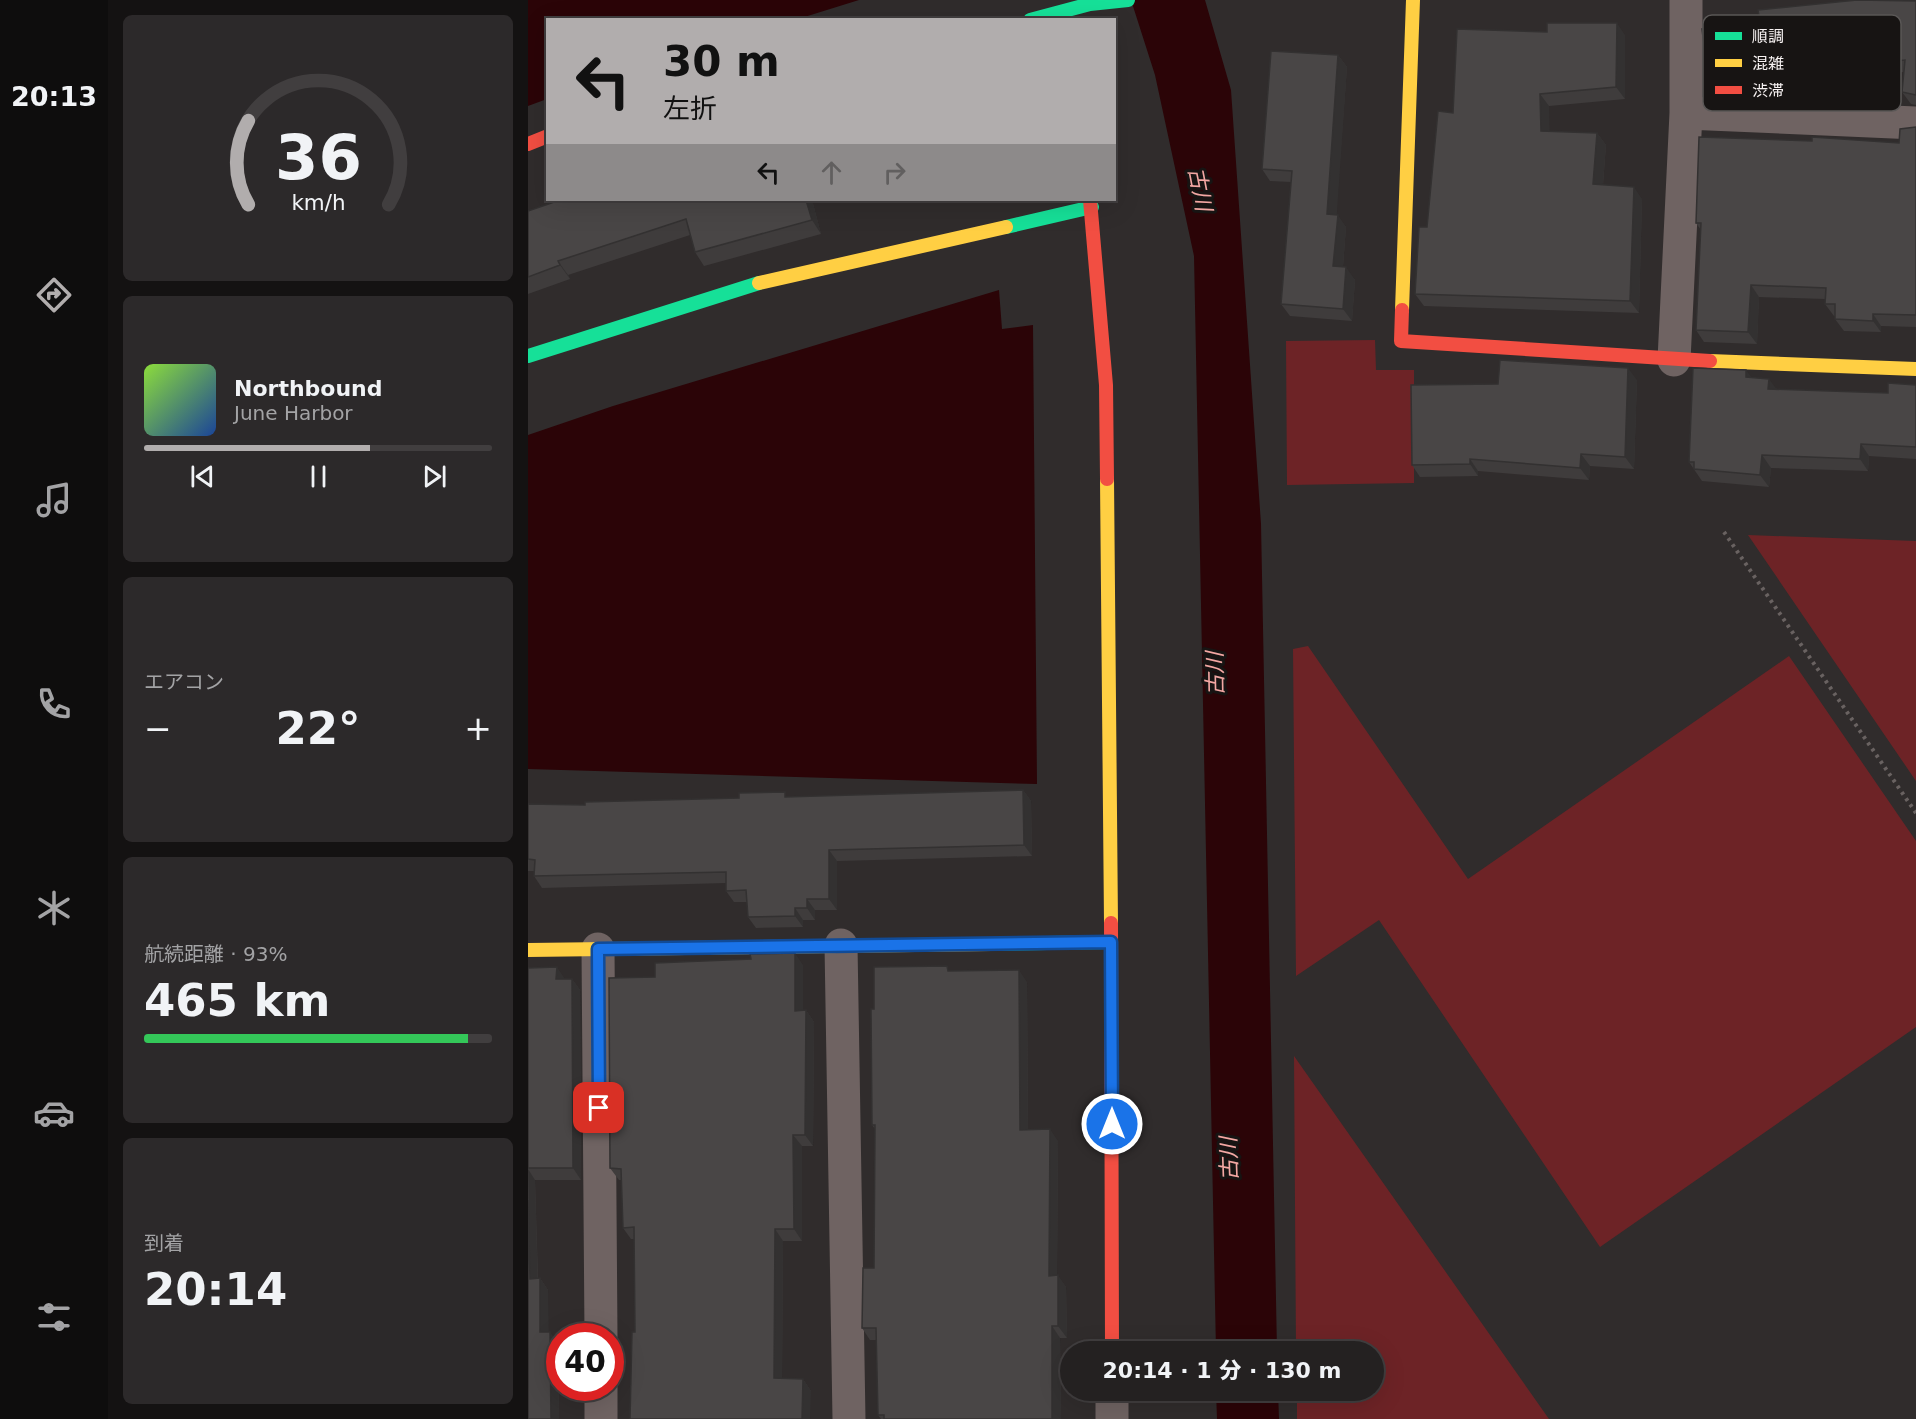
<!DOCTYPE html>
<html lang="ja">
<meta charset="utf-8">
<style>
:root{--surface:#242121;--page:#2c292a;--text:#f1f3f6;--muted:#a3a3a5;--line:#413e3f;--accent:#b1adad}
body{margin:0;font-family:"DejaVu Sans","Noto Sans JP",sans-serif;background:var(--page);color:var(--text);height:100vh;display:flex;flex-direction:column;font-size:22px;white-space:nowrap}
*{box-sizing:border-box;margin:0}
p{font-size:20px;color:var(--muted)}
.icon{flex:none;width:33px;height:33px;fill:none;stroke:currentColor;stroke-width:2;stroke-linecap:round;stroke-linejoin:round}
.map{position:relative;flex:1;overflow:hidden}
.details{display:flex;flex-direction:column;gap:15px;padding:15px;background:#141212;width:420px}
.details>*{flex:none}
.guide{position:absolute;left:18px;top:18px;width:570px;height:183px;border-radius:0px;box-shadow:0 6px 24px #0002,0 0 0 2px var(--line);background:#b1adad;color:#111;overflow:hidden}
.speed{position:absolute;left:18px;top:1323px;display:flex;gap:12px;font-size:30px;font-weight:700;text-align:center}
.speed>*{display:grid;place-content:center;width:78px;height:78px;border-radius:50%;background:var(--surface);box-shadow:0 6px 24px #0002,0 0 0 2px var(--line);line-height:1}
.speed .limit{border:9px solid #d22;background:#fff;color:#111}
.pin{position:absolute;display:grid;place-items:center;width:51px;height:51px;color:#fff;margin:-26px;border-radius:12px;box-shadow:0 3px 9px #0006}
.me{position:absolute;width:66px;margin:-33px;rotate:0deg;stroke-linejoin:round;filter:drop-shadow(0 0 4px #0008)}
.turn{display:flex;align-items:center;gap:21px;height:126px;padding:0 18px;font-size:27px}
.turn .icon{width:78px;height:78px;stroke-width:2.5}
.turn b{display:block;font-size:42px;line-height:51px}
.lanes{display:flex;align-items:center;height:57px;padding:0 18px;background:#0003;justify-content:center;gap:30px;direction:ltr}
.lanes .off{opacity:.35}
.big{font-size:45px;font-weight:800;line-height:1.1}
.details .card{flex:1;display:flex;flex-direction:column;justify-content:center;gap:9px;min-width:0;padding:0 21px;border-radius:9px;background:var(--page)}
.details .dial{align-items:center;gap:0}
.dial svg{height:156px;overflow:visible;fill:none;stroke:var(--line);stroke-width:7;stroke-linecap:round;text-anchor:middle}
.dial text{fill:var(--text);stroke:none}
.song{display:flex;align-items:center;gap:18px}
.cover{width:72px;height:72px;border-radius:9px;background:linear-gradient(135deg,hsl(90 70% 55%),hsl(220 70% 35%))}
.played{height:6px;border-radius:3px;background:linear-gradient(90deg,var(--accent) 65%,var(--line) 65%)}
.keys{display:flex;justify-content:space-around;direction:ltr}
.heat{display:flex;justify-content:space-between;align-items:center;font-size:33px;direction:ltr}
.charge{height:9px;border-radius:4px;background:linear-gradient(90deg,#34c759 93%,var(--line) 0)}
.trip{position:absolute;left:532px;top:1341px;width:324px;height:60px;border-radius:30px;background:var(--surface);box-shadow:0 6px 24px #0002,0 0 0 2px var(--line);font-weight:800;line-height:60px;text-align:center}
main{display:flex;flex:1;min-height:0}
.menu{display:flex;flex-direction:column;width:108px;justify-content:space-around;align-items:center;background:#0e0d0d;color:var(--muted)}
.menu .icon{width:42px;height:42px}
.menu .current{color:var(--accent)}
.menu b{font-size:27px;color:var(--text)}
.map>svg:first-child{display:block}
.green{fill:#6d2326}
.water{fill:#2b0407}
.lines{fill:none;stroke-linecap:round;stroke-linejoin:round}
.path{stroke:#696261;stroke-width:4;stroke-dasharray:3 4.5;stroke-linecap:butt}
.street{stroke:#6f6362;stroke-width:33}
.fast{stroke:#16e098;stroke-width:14}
.slow{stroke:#ffcf43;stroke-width:14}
.jam{stroke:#f24e42;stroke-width:14}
.wall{fill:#3f3c3c}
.shaded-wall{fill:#333131}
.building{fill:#494646;stroke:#333131;stroke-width:1.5}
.route-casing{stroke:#114b97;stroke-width:15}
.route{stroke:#1a73e8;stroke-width:10}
.labels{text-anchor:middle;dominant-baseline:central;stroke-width:6;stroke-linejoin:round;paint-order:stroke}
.water-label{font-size:22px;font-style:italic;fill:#f3a7a3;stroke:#171413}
.key{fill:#171413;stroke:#5a5756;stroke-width:1.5}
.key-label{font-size:16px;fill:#f7f2f2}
</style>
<main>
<nav class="menu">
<b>20:13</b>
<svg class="icon current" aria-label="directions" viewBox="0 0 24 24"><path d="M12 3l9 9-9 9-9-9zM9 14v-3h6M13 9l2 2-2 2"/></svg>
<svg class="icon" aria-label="music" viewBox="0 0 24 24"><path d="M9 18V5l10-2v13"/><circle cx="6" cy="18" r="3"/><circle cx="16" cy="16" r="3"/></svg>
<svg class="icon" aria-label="phone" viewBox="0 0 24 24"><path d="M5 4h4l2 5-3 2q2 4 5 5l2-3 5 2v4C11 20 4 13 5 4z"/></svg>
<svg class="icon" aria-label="climate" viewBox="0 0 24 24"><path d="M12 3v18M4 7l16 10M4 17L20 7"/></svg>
<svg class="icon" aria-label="car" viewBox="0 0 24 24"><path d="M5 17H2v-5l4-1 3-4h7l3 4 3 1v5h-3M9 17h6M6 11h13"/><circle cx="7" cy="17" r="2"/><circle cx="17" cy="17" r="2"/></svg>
<svg class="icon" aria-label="filters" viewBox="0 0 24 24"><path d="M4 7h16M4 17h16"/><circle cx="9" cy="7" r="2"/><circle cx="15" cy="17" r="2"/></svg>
</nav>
<section class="details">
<div class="card dial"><svg viewBox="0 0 100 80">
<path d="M14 69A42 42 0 1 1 86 69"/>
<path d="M14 69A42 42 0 0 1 14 26" stroke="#b1adad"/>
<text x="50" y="56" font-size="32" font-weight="700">36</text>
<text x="50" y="72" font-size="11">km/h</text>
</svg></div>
<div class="card">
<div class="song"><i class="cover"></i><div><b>Northbound</b><p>June Harbor</p></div></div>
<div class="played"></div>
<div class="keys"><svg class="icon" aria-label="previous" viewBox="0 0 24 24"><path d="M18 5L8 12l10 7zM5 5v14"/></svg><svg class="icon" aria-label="pause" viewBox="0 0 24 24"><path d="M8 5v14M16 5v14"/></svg><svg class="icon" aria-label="next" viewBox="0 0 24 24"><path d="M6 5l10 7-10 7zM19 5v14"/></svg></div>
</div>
<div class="card"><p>エアコン</p>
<div class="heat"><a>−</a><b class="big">22°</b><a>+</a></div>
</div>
<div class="card"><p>航続距離 · 93%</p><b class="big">465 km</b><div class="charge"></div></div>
<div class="card"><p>到着</p><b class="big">20:14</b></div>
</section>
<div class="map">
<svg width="1388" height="1419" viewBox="0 0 1388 1419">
<rect width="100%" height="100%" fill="#302c2c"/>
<path class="green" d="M847,340L848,370H886V483L759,485L758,341Z
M1220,535L1388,541V781Z
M780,646L940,879L1261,656L1388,841V1027L1072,1247L851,920L768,976L765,649Z
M766,1056L1021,1419H769V1391L846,1390V1352L768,1351Z"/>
<path class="water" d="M0,0H331L270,19L20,20L19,99L0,106Z
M603,0H677L703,90L733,524L749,1351H688L666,256L627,75Z
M471,290L474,329L505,325L509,784L0,769V435L85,406Z
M688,1391H750L751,1419H689Z"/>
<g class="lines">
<path class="path" d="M1196,532L1388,813"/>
<path class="street" d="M1158,113L1388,123
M1146,360L1158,113V0
M313,945L321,1419
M70,949L73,1336
M73,1388V1419
M584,1390V1419"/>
<path class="fast" d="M502,20L562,4L600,0
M478,227L564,207
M0,356L231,283
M463,944L583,942"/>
<path class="slow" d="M231,283L478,227
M874,310L885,0
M1182,361L1388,369
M579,479L583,923
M0,950L463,944"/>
<path class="jam" d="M0,144L20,136
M562,200L578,385L579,479
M874,310L873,341L1182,361
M583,923L584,1352"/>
</g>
<path class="wall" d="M1388,1V105L1383,104L1374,92L1376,72L1188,90L1180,78Z
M1019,32L1097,35V99L1021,106V132L1069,133L1078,145L1075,185L1114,199L1111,313L896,306L887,294L899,227L925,113Z
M810,55L819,67L808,215L818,227L815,267L827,280L824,321L762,316L753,304L763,182L742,181L734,169Z
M1388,127V327L1353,326V332L1316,331L1307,319V316H1306L1297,304V299L1231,297L1229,344L1176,342L1168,330L1173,230L1168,223L1371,143Z
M284,200L293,234L176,266L167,252L162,235L40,275L42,279L0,294V211Z
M1224,377L1249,389L1360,393L1388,385V459L1341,456L1340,471L1243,468L1241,487L1174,481L1161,462Z
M1109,380L1106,469L1062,466L1061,480L950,471V476L892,477L884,465L970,384Z
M495,790L503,801L504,856L309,861V910H287V920H275V927L228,928L220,917L219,902H206L198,891V883L14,888L6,876V871H0V804L57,805L260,797Z
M275,965V1010H278L286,1022L285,1146H274V1241H255L254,1379H275L283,1391L107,1332L106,1239H103L95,1228L94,1180H91L82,1168L127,977Z
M0,968L37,979H44L52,990L53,1180H7L10,1278H12L20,1290V1332L30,1343L31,1419H0Z
M423,971L499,982L500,1129L530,1141L529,1275L538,1287L539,1338H532L533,1419H353L350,1415L348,1340H342L334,1328L346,1268L347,1129L344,1125L346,1009Z"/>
<path class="shaded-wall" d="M1089,23L1097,35V99L1088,87Z
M810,55L819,67L808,226L799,214Z
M1012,94L1021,106L1022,144L1013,131Z
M1069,133L1078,145L1074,196L1065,184Z
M1106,187L1114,199L1111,313L1102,301Z
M278,200H284L293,234L284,220Z
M810,215L818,227L814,279L805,266Z
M30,261L40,275L42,279L32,265Z
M818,267L827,280L824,321L815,309Z
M1223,285L1231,297L1229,344L1220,332Z
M1345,314L1353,326V332L1345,321Z
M1100,368L1109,380L1106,469L1097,457Z
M1218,370L1227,382L1218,377Z
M1241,379L1250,391L1240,389Z
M1333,444L1341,456L1340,471L1332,459Z
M1053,454L1062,466L1061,480L1052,468Z
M1234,455L1243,468L1241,487L1232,475Z
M942,459L950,471V476L942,464Z
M495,790L503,801L504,856L496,845Z
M301,850L309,861V910L301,899Z
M279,899L287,910V920L279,908Z
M267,908L275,920V927L267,916Z
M267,953L275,965V1022L267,1011Z
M29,967L37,979H28Z
M491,970L499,982L500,1142L492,1130Z
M44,979L52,990L53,1180L45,1168Z
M278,1010L286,1022L285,1146L277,1135Z
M522,1129L530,1141L529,1288L521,1276Z
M265,1135L274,1146V1241L266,1229Z
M0,1169L7,1180L10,1290L2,1279Z
M247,1229L255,1241L254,1390L246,1378Z
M530,1275L538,1287L539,1338L530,1326Z
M12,1278L20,1290L21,1343L12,1332Z
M524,1326L532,1338L533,1419H524Z
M22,1332L30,1343L31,1419H23Z
M275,1379L283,1391L282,1419H274Z"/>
<path class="building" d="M1329,0L1388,1V95L1374,92L1377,60L1180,78L1174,29L1232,22L1230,10Z
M1019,23H1089L1088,87L1012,94L1013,131L1069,133L1065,184L1106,187L1102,301L887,294L891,227H899L910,111L925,113L929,29L1019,32Z
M743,51L810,55L799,214L810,215L805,266L818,267L815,309L753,304L764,171L734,169Z
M1388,127V315L1345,314V321L1307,319V304H1297L1298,288L1223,285L1220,332L1168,330L1173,223H1168L1171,137L1284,141V137L1371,143L1372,129Z
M32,200H278L284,220L167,252L158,219L30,261L32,265L0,277V211Z
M972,360L1100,368L1097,457L1053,454L1052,468L942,459V464L884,465L883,385L970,384Z
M1165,368L1218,370V377L1241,379L1240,389L1360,393V383L1388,385V447L1333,444L1332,459L1234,455L1232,475L1166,469V462H1161Z
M495,790L496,845L301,850V899H279V908H267V916L220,917L218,890L198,891V872L6,876L7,860L0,859V804L57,805V802L211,798V793L257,792V797Z
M267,953V1011L278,1010L277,1135H265L266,1229H247L246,1378L275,1379L274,1419H102L104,1332H107L106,1227L95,1228L93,1169L82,1168L81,978L127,977V963L223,959L222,954Z
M419,966L420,971L491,970L492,1130L522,1129L521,1276L530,1275V1326H524V1419H356V1415H350L348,1328H334L335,1268H346L347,1125H344L343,1009H346V967Z
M29,967L28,979H44L45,1168H0V968Z
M0,1200L2,1279L12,1278V1332H22L23,1419H0Z"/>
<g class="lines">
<defs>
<path id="route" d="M71,1108L70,949L583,942L584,1124"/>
</defs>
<use href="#route" class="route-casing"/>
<use href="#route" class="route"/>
</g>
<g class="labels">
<g class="water-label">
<text transform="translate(672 189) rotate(79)">古川</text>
<text transform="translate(687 674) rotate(-91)">古川</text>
<text transform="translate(701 1159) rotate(-92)">古川</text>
</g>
</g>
<rect x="1175" y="15" width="198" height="96" rx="9" class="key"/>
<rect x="1187" y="32" width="27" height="8" fill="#16e098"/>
<rect x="1187" y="59" width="27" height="8" fill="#ffcf43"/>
<rect x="1187" y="86" width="27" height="8" fill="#f24e42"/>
<g class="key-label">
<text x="1224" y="42">順調</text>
<text x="1224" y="69">混雑</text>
<text x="1224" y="96">渋滞</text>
</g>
</svg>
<div class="speed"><div class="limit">40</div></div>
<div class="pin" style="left:71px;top:1108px;background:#d93025"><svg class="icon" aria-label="arrive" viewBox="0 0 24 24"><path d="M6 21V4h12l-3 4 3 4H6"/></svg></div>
<svg class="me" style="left:584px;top:1124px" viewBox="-20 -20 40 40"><circle r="17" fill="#1a73e8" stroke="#fff" stroke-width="3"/><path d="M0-11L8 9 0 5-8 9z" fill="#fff"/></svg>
<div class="trip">20:14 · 1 分 · 130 m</div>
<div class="guide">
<div class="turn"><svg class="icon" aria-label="left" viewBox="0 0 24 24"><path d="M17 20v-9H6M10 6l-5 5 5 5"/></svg><div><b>30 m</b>左折</div></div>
<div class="lanes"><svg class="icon" aria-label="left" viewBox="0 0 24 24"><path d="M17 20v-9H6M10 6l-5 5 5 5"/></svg><svg class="icon off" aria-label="ahead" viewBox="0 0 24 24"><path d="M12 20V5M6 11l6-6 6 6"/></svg><svg class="icon off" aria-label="right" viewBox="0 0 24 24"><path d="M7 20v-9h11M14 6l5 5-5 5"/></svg></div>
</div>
</div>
</main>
